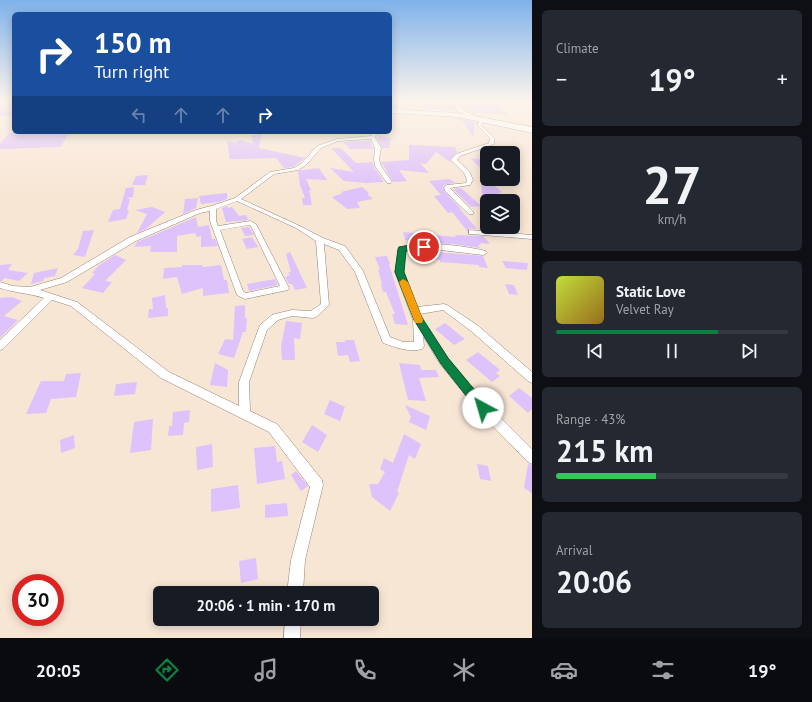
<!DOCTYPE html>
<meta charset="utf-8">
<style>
:root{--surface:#171b24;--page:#242831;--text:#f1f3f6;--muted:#9ea1a6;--line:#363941;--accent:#0b8043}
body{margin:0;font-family:"PT Sans",sans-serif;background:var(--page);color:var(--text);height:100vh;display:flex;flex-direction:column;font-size:15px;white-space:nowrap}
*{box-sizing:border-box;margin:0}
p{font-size:13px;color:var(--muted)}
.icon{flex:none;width:22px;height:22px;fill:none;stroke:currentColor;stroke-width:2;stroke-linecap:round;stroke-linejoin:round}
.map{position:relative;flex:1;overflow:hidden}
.details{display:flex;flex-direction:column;gap:10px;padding:10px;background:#0d0f14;width:280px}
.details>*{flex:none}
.top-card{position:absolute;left:12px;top:12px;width:380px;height:122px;border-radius:6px;box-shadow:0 2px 10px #0003;background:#1a4fa0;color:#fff;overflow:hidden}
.controls{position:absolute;left:480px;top:146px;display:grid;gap:8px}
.controls a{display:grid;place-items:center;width:40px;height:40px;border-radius:6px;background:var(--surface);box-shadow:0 2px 10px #0003;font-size:20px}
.speed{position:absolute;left:12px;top:574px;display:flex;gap:8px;font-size:20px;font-weight:700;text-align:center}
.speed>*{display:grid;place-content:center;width:52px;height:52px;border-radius:50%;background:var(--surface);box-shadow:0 2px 10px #0003;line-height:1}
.speed .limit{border:6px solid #d22;background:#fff;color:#111}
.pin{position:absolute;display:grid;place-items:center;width:34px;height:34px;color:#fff;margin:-17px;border:2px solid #fff;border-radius:50%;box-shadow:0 1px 4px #0007}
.me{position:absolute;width:44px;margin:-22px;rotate:321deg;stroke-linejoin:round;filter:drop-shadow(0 0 3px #0008)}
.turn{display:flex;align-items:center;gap:14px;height:84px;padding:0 16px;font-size:18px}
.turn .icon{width:52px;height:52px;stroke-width:2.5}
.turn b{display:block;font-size:28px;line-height:34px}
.lanes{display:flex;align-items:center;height:38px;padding:0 16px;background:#0003;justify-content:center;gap:20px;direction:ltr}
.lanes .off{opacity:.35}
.big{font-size:30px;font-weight:700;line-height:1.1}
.details .widget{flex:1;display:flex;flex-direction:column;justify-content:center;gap:6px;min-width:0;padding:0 14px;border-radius:6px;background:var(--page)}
.details .dial{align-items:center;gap:0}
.dial b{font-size:52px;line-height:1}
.song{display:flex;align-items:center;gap:12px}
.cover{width:48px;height:48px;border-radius:6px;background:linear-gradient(135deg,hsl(70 70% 55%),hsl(40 70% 35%))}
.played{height:4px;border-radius:2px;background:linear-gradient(90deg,var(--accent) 70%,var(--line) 70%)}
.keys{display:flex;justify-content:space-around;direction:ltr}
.heat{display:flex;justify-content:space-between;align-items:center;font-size:22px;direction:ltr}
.charge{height:6px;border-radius:3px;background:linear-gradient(90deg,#34c759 43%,var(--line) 0)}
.trip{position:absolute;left:153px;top:586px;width:226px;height:40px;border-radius:6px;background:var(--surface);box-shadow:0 2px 10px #0003;font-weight:700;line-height:40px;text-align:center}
.dock{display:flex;height:64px;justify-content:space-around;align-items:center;background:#090b0e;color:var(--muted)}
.dock .icon{width:28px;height:28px}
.dock .active{color:var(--accent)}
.dock b{font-size:18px;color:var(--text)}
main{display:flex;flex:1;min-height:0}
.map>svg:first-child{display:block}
.building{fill:#dec2fb}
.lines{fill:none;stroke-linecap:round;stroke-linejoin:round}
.street-casing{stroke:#948475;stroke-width:1}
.highway-casing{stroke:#948475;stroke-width:1}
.street{fill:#fff;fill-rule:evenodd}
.highway{fill:#fff;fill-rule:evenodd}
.route{fill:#0b8043;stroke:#07532c}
.slow{fill:#f59e0b}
</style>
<main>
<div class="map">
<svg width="532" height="638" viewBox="0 0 532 638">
<rect width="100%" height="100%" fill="#f8e6d5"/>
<path class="building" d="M418,101H430L434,105H454L457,111L424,109Z
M481,101H498L507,115L476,112V114L461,106H467L466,102L483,103Z
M0,102L14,104V115L0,116Z
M449,118H458L475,122L473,137L462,120Z
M24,132H69L61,147L0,149V144L9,133Z
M262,134L259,148L305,158L293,167L284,168L276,158L230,159L227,141L236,143L240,140L253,144L251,135Z
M378,136L391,138L389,148H382L378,140Z
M370,141L373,149H350L343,142Z
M409,145L455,147L457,152L450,160L453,164L436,152L426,164L420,163L429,173L399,170L407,181L393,182L381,162L409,160Z
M331,148H341L356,163L373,162L374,167L384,182L366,183L344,181L330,168L354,172Z
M470,158L483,160L487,162V174Z
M319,168L327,180L306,179L311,190H309L312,205H303L302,198H305L300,185L298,171L302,170Z
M148,175L145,185H132L136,176Z
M450,179L455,183L447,184L443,186L444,191L461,209H460L477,229L469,228L468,232L452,212L448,213L434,196L441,195L429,181Z
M491,183L502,192L493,196L499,201H482L481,184Z
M134,187L133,197L126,198L130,199L127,210L129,211L126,219L108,222L113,210L120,209L126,188Z
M362,187L369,193L367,194L373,199L357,202L360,208L347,209L332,197L343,193L341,192Z
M461,188L481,206L471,207L453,189Z
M227,193V199L218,202L201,204L199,196Z
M198,198L196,208L183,214L185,199Z
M228,206V208L232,207L239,216L246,215L248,220L226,222L222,208Z
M152,207L165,212L146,229L137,233L147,214L135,210Z
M196,217L198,227L209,225L212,239H215L218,246L201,247V236L197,237L195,233L177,236V252H150L151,246L134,247L137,242Z
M249,227L254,235L245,236L241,228Z
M94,230L85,257L73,255L78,249L83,231Z
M403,232L456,237L455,235L483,236L490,244L480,243L481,245H478L480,248L454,244L423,243L405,240Z
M252,237L258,247L247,249L242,239Z
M425,251L483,256L488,268L479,267V265L440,262V260L427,259Z
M290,252L307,288L295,290L292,284H289L285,277L290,275L288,272H291L286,254Z
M115,255L126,260L105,281L112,282L103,293L82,288L95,274L92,273L98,266Z
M387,256L390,264H389L408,325L395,324L392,314H395L386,292H383L381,284H382L378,270H380L375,257Z
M502,261L528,263L527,270L506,268Z
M12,264L8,270L28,273L19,281L4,278L2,281H0V265Z
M182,265H202L203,267L221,265L224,280H227L229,293L203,296V288L182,294L177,277L163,279L164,268L182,267Z
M58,268L55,276L44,278L43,281L31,284L34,273Z
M275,279L278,285L249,291L247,284Z
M505,284L514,285L518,295L509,294Z
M165,295L166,308H168V316L148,318L149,309H153L152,298Z
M12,297L22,301L4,316L18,320L0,338V298Z
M245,305V318H247L246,332H243L234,358L218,354L225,339L233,340L235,306Z
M286,321L302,323L300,339L294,338L295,360H282L281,346Z
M445,323L465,339L454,345L435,329Z
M345,340H354L360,361L350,362L348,355L338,356L336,342H345Z
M478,352L500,370L496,373L500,376L492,382L466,360Z
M215,363L228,370L227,387L210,385Z
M399,363L420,365L421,370H436L439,377L419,378L426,401L408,400Z
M81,373L76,397L51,399L46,413L26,414L41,381H64L66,374Z
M137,382L135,394L114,396L116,384Z
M519,388L532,398V409L528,413L509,396Z
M330,400L345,407L340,421L324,414Z
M405,405L430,416L426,430L409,422L411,417Z
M190,410L189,422L184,423L183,435L168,436L169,426H172L173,412Z
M153,419L151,450L130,453L134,422Z
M312,425L327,435L318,452L302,442Z
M404,434L421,444L415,459L409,455L397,492L399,493L390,511L372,497L369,484H378L385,472L380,469L384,458L393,463Z
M74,435L75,448L61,453L60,440Z
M212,444L213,467L197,470L196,447Z
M275,446L277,462L282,461L285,479L257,484L254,448Z
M477,464L488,466L491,481L480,479Z
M528,464L532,465V493L524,488Z
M296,471L308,486L301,491L291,475Z
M238,485L240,508L211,512V489Z
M287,503L288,516L265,518V505Z
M256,558L258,579L241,583L239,561Z"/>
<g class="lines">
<defs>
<path id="street" d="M397,101H401V112L399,113L397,112Z
M453,101H457L461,109L478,117V119H474L458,111Z
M481,118L485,119L481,125L494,138V144L460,156L457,160L469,171L473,180L470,185L450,188L473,212V214H469L445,191L444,187L447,185L466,183L467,180L464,173L451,160L456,154L489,143L490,138L477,125Z
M373,132H377L375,137L381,148L379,159L381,166L392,182L391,183H387L375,166L374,159L375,148L371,139L338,141L321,148L306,165L298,170L274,174L241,199L300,226L323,238L345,246L363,271L390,337L403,342H414L413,320L395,272L399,247C425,241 460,245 486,251L487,253L483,255L432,249L405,251L403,272L417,307L444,304L447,305L477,325L532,372V383L528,381L471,331L443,310L420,314L448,358L487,404L532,449V464L528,462L479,412L440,364L423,336L424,346L422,349C409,353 395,347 383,343L355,272L339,250L324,244L329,305L316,317L313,318L292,316L278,320L267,330L249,382L250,411L277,424L322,480L323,485L305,560L303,593H287L291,560L310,487L269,432L161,378L71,306L52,300L3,349L0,350V340L44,298C29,293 15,293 0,288V282L13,286L30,287L61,278L130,237L196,210L211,206L235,198L270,172L294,168L302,163L317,146L337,139L371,136ZM237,201L296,228L316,241L321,304L311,311L292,310L275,314L272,315L260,325L239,382V406L169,372L77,302L40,290L67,282L136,241L200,213L210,211V221L237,295L245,299L288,290L289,288L256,224L250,221L218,226L216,221V209ZM249,225L251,226L280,286L246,293L243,291L220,230Z
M469,230L532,235V239L471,234H469Z
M285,619H301L300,638H284Z"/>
<path id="highway" d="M390,109L458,113L532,127V133L458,117L390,113Z"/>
</defs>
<use href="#street" class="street-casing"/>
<use href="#highway" class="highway-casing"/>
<use href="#street" class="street"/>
<use href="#highway" class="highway"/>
</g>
<linearGradient id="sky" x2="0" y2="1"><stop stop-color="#7fb2eb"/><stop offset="0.53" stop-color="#fcf4ec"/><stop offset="1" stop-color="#fcf4ec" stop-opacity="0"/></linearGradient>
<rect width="532" height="190" fill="url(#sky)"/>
<path class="route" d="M411,245H424L428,247L424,250L406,251L404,272L422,318L448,358L487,405L489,408L487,412L483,414L479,412L441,364L414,320L395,272L398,249L399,247Z"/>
<path class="slow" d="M403,279L408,282L423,320L422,323H415L414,320L399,282Z"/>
</svg>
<div class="controls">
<a><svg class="icon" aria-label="search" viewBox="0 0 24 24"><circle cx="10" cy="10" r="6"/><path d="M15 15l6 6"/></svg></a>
<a><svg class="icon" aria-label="layers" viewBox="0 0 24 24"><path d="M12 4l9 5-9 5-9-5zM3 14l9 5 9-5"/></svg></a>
</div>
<div class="speed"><div class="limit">30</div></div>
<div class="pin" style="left:424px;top:247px;background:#d93025"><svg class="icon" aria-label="arrive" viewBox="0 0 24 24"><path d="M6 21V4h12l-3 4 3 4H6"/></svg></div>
<svg class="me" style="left:483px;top:408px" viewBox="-20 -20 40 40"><circle r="19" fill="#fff"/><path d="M0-13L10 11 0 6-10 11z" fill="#0b8043"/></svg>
<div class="trip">20:06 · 1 min · 170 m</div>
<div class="top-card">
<div class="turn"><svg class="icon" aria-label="right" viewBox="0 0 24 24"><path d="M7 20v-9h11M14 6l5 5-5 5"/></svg><div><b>150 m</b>Turn right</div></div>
<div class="lanes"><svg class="icon off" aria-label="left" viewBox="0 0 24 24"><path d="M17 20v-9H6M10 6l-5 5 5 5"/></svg><svg class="icon off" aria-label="ahead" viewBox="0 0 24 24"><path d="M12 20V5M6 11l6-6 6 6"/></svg><svg class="icon off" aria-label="ahead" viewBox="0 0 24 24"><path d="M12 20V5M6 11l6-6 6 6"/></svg><svg class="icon" aria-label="right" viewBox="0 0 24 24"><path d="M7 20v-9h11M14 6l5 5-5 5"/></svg></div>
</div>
</div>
<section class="details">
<div class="widget"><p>Climate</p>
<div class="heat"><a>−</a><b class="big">19°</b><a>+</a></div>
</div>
<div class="widget dial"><b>27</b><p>km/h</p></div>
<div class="widget">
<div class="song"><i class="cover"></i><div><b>Static Love</b><p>Velvet Ray</p></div></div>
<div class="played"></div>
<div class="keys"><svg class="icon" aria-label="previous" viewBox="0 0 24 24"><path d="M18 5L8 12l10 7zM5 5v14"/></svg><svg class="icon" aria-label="pause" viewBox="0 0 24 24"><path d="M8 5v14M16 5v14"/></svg><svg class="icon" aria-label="next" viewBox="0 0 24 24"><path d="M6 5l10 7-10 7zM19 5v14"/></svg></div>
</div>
<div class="widget"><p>Range · 43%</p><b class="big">215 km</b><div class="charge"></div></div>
<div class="widget"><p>Arrival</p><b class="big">20:06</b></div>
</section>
</main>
<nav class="dock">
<b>20:05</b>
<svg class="icon active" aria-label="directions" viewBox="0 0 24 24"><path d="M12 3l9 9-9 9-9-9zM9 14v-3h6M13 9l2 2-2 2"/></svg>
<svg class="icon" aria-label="music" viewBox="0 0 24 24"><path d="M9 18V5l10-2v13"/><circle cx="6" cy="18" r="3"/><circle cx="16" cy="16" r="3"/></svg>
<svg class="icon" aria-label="phone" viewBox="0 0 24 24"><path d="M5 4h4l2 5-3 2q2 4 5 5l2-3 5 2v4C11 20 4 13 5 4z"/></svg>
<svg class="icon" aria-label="climate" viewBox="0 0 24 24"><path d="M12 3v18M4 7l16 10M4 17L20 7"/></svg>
<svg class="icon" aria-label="car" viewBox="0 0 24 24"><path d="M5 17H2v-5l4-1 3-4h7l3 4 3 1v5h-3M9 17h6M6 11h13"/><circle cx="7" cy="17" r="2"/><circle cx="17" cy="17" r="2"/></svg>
<svg class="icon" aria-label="filters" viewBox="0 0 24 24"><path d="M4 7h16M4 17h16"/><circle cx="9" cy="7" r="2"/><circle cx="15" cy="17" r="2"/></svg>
<b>19°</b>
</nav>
